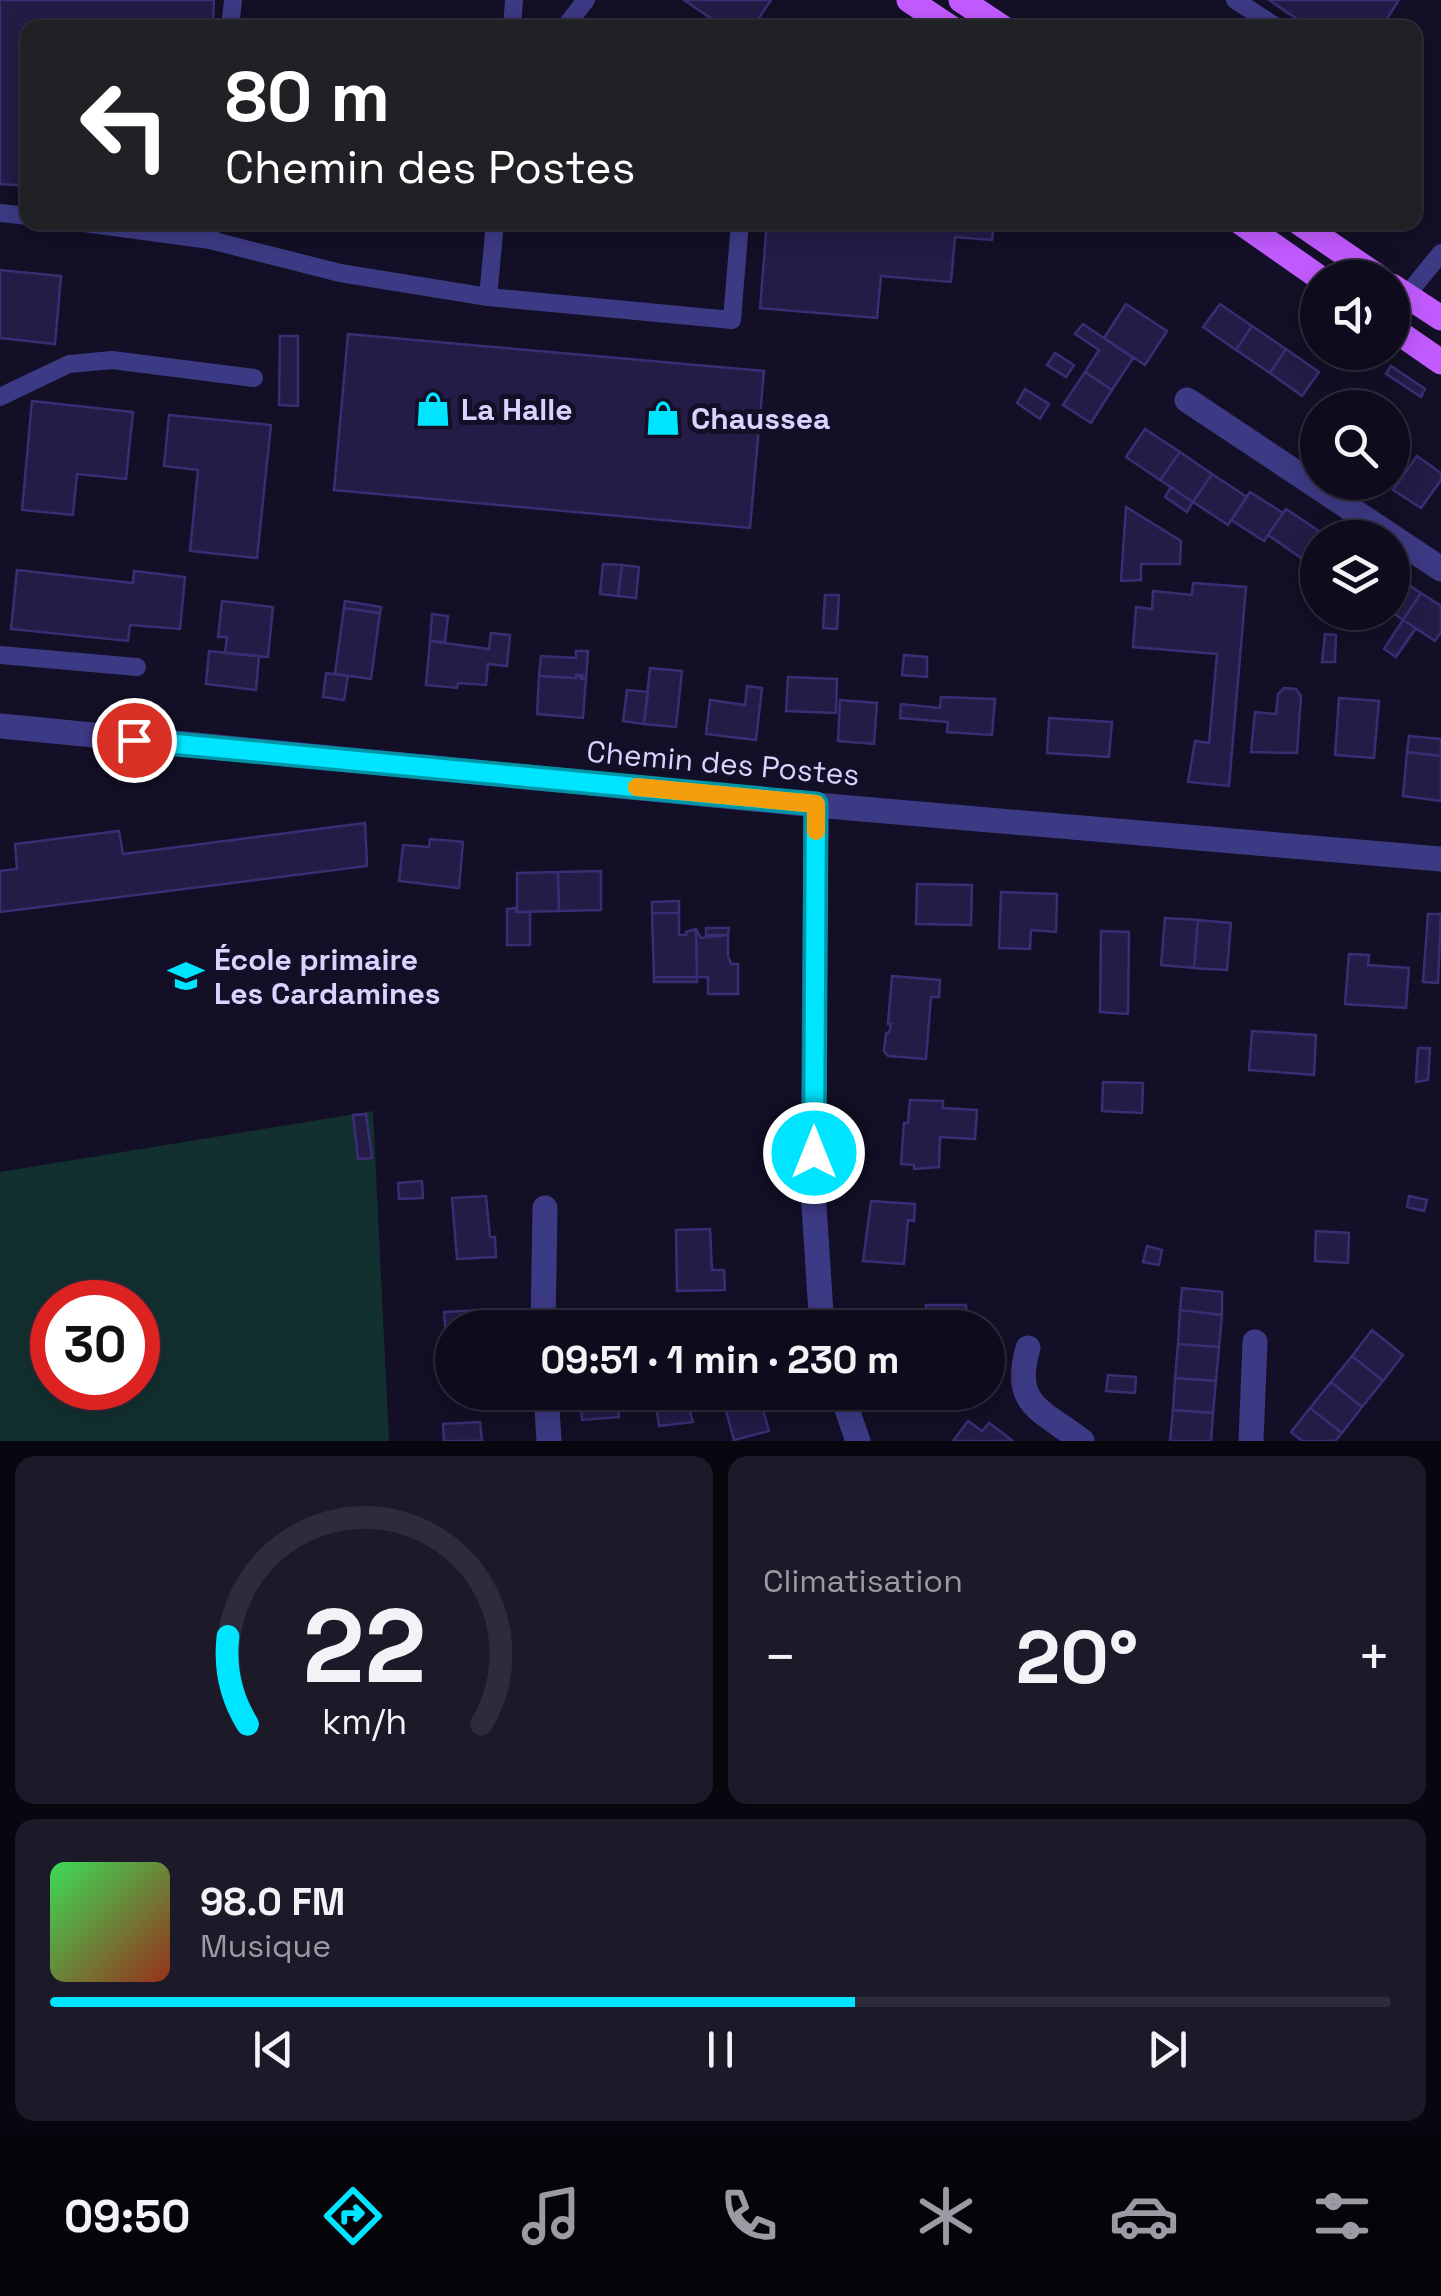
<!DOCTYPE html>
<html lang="fr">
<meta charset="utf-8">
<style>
:root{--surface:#0e0b1c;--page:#1c1929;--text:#f1f3f6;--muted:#9b9ba3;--line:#2e2b3b;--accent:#00e5ff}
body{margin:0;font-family:"Space Grotesk",sans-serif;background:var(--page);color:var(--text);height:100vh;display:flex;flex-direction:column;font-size:38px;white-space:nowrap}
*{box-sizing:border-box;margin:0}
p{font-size:32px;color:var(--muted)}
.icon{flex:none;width:55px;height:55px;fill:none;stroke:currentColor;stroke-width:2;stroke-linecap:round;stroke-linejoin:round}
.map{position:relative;height:1441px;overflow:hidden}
.drawer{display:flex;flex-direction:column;gap:15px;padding:15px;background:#08060f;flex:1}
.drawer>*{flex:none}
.guide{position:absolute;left:20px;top:20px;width:1402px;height:210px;border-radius:20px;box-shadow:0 5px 25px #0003,0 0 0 2px var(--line);background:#202124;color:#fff;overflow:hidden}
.controls{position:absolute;left:1300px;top:260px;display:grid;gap:20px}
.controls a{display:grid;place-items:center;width:110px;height:110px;border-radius:50%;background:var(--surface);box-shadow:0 5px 25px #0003,0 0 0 2px var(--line);font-size:50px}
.speed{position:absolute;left:30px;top:1280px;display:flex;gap:20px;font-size:50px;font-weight:700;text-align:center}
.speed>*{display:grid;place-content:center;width:130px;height:130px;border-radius:50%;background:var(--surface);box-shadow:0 5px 25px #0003,0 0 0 2px var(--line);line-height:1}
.speed .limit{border:15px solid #d22;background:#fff;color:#111}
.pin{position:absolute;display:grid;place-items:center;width:85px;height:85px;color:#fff;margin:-42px;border:5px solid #fff;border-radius:50%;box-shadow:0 2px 10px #0007}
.me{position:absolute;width:110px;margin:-55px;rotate:0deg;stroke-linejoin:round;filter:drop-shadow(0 0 8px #0008)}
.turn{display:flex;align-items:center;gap:35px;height:210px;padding:0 40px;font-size:45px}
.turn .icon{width:130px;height:130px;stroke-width:2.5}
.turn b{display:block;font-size:70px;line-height:85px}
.big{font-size:75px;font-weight:700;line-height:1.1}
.drawer .widget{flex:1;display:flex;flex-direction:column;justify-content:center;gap:15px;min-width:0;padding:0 35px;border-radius:20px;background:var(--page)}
.drawer .dial{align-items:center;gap:0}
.dial svg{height:260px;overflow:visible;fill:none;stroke:var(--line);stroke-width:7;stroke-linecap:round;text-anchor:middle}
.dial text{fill:var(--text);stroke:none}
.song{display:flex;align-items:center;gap:30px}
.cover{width:120px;height:120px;border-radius:15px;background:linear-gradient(135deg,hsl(130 70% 55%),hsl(10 70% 35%))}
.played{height:10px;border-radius:5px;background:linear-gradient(90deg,var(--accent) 60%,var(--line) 60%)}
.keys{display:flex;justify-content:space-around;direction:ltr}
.heat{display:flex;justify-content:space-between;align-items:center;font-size:55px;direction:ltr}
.drawer .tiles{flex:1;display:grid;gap:15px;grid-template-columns:1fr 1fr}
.widget:last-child{grid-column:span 2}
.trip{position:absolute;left:435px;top:1310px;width:570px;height:100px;border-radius:50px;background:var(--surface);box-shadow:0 5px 25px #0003,0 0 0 2px var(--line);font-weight:700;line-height:100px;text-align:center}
.menu{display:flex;height:160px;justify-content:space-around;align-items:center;background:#06040b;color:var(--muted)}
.menu .icon{width:70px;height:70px}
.menu .active{color:var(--accent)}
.menu b{font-size:45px;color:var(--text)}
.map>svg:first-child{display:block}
.green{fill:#12302f;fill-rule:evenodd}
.building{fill:#241b47;stroke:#3b2d73;stroke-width:2.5}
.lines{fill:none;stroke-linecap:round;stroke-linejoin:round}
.service{stroke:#3d3a85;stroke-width:18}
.minor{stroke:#3d3a85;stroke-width:25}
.primary{stroke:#c25bff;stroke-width:25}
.route-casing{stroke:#0095a6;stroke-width:25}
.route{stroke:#00e5ff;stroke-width:18}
.slow{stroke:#f59e0b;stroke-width:18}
.labels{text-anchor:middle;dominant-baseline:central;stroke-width:10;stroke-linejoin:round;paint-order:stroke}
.poi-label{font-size:30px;font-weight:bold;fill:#d9d4ff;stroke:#130f26;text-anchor:start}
.street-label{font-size:30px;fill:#d9d4ff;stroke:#130f26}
</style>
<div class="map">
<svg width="1441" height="1441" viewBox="0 0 1441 1441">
<rect width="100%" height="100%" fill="#130f26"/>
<path class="green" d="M373,1111L389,1441H0V1172ZM52,1302H138V1388H52Z"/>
<path class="building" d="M0,0H214L213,28H28V186L0,184Z
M684,0H771L752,28H725Z
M1269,0H1399L1381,28H1310Z
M767,222H994L992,240L955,237L951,282L881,276L877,318L760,308Z
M0,270L61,276L55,344L0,338Z
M1126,304L1167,331L1145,365L1104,338Z
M1220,304L1252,326L1236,350L1203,327Z
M1308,320L1318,327V341L1302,330Z
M1083,324L1133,358L1112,390L1085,372L1099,350L1075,334Z
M1252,326L1286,349L1270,373L1236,350Z
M348,334L764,371L750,528L334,490Z
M280,336H298V406L279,405Z
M1286,349L1319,372L1302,396L1270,373Z
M1055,353L1074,365L1066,377L1047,365Z
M1391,366L1425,389L1421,397L1386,374Z
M1085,372L1112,390L1091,423L1063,405Z
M1025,389L1049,404L1040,419L1017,403Z
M32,401L133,412L126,479L77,474L73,515L22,510Z
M1320,402L1328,408H1318V437L1304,427Z
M169,415L271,425L257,558L190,551L198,470L164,466Z
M1145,429L1180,452L1160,480L1126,457Z
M1180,452L1212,474L1193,502L1160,480Z
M1417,456L1441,473V480L1421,508L1393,490Z
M1212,474L1247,497L1228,525L1193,502Z
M1171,487L1193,502L1187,512L1165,497Z
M1250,492L1283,513L1264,541L1231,520Z
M1126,507L1181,541L1180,564H1141V580L1121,581Z
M1286,509L1319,531L1301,558L1268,535Z
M603,564L622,565L618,596L600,594Z
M622,565L639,567L636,598L618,596Z
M17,570L133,583L134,571L185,577L180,629L130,625L128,641L11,629Z
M1392,574L1421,593L1403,620L1392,612Z
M1193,583L1246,587L1229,786L1188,782L1195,741L1209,743L1217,654L1133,647L1136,607L1152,609L1153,591L1192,595Z
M1421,593L1441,606V632L1435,641L1403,620Z
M825,595H839L837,629L823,628Z
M222,601L273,607L268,657L225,653L227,637H218Z
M345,601L381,607L380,613L344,608Z
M344,608L380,613L371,679L335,674Z
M432,614L448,616L445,642L430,641Z
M1403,620L1416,628L1396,657L1384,649Z
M491,633L510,635L507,666L488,664L486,685L458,683L457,688L426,685L430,641L489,649Z
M1325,634L1336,635L1335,662H1322Z
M209,651L259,656L256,690L206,684Z
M576,651H588L586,679H581L582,675H576V678L539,676L541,656L576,658Z
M904,655L927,657V677L902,675Z
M650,668L682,671L676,727L644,724Z
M326,673L348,676L344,700L323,697Z
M576,675L586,679L583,718L537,714L539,676L576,678Z
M788,677L837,679L836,713L786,711Z
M747,686L762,688L756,740L706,734L710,700L745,705Z
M1284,688L1296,689L1301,696L1297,753L1251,752L1255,712L1276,714L1278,694Z
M627,690L648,692L644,724L623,721Z
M941,697L995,699L992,735L947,732L948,722L900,718L901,704L940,708Z
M1339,698L1379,701L1374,758L1335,755Z
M840,700L877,703L874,744L838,741Z
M1049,718L1112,722L1109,757L1047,753Z
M1409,736L1441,739V756L1407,752Z
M1407,752L1441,756V801L1403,796Z
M365,823L367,866L0,912V871L17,869L15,844L119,831L123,854Z
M430,839L463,842L459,888L399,881L403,845L429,847Z
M601,871V910L559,911L558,872Z
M558,872L559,911L517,912V873Z
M917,884L972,885L971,925L916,924Z
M1001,892L1057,894L1056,932L1031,930L1030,949L999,948Z
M679,901V913H652V902Z
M516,908V912H530V945H507V909Z
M652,913H679V935H686V932L696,929L697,977H654Z
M1428,914H1441L1438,983L1423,982Z
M1165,918L1198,920L1194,968L1161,965Z
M1198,920L1231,923L1227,970L1194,968Z
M706,928H729L728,935H706Z
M696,929L701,938L728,935V956L731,964H738V994H708V977H697Z
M1101,931L1129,932L1128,1014L1100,1012Z
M1349,954L1369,955L1368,965L1409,968L1406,1008L1345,1004Z
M892,976L940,980L939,997H931L926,1059L888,1056L884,1051L886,1033H889L891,1024H888Z
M654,977H697V982H654Z
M1252,1031L1316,1035L1314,1075L1249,1070Z
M1418,1048H1430L1428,1080L1416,1082Z
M1103,1082L1143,1083L1142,1113L1102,1111Z
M910,1100L943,1101V1108L977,1110L975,1139L940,1137L939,1167L914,1169V1165L901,1164L904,1123H908Z
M366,1114L372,1158L358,1159L353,1115Z
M422,1181L423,1198L399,1199L398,1183Z
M486,1196L490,1237H495L496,1257L457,1259L452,1198Z
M1409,1196L1427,1200L1424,1211L1407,1207Z
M871,1201L915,1204L914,1221L908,1220L904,1264L863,1261Z
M710,1229L712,1270H724L725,1290L677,1291L676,1230Z
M1316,1231L1349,1233L1348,1263L1315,1261Z
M1147,1246L1162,1250L1159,1265L1143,1262Z
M1182,1288L1222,1292V1315L1180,1310Z
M926,1305H966L967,1328H926Z
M481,1310L483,1328H452V1380L445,1381L444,1366L448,1365L444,1312Z
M1180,1310L1222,1315L1219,1347L1178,1344Z
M1372,1330L1403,1355L1383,1381L1352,1356Z
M1178,1344L1219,1347L1216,1381L1175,1378Z
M1352,1356L1383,1381L1362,1407L1331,1382Z
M1108,1375L1136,1377L1135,1393L1106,1391Z
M1175,1378L1216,1381L1213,1413L1173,1410Z
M1331,1382L1362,1407L1342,1433L1310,1408Z
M580,1392H617L619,1417L582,1420Z
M721,1392H758L769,1431L734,1440Z
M917,1392H957V1404L917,1405Z
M689,1408L693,1422L659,1426L657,1411Z
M1310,1408L1342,1433L1335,1441H1302L1291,1432Z
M1173,1410L1213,1413L1211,1441H1170Z
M968,1421L982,1431L989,1423L1013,1441H953Z
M480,1422L482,1441H444L443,1424Z"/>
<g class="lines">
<path class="service" d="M1235,0L1278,28
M230,28L233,0
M512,28L514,0
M564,28L586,0
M0,213L28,216
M77,222L210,240
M211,222L210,240L340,273L488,297L732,320L740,222
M488,297L495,222
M1409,297L1414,286L1441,253
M0,397L69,364L112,360L254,378
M0,655L137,667"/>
<path class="minor" d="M1187,400L1441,569
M0,726L816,805L1441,859
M816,805L813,1191L822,1328
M543,1328L545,1208
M1028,1348C1011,1405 1042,1410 1082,1441
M546,1392L549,1441
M841,1392L858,1441
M1251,1441L1255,1342"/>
<path class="primary" d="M909,0L951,28
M961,0L1003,28
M1240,222L1320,278
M1298,222L1380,278
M1392,286L1441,318
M1392,328L1441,362"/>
</g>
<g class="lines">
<defs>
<path id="route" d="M134,740L816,804L814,1153"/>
</defs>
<use href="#route" class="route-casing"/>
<use href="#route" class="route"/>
<path class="slow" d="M637,787L816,804V831"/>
</g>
<defs>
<symbol id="shop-bare" viewBox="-9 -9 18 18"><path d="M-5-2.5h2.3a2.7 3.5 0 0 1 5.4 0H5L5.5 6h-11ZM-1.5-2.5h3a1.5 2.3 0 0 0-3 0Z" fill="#00e5ff" stroke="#130f26" stroke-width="2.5" paint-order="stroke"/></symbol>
<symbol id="school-bare" viewBox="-9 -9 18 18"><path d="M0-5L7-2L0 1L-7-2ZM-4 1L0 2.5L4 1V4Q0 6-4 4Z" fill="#00e5ff" stroke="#130f26" stroke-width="2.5" paint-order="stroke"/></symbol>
</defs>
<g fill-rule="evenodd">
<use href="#shop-bare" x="408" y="384" width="50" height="50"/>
<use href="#shop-bare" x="638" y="393" width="50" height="50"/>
<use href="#school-bare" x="161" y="951" width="50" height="50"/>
</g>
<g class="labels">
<g class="poi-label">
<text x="461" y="409">La Halle</text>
<text x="691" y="418">Chaussea</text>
<text x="214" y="959">École primaire<tspan x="214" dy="34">Les Cardamines</tspan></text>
</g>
<g class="street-label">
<text transform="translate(723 763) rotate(5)">Chemin des Postes</text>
</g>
</g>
</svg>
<div class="controls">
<a><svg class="icon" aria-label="sound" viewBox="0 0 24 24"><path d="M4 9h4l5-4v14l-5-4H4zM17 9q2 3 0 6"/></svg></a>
<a><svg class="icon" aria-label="search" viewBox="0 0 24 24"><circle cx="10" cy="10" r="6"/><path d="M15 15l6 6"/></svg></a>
<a><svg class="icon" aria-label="layers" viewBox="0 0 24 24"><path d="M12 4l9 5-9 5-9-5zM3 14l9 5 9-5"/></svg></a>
</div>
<div class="speed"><div class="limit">30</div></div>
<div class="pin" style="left:134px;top:740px;background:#d93025"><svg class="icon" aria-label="arrive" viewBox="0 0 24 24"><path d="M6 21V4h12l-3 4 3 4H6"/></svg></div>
<svg class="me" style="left:814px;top:1153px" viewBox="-20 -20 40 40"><circle r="17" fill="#00e5ff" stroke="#fff" stroke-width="3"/><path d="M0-11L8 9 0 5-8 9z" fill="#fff"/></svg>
<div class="trip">09:51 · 1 min · 230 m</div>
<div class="guide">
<div class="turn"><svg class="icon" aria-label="left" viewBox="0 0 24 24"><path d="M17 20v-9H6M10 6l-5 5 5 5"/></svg><div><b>80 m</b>Chemin des Postes</div></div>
</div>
</div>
<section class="drawer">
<div class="tiles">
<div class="widget dial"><svg viewBox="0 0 100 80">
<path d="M14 69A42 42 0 1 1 86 69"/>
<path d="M14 69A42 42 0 0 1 8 42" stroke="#00e5ff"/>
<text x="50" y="56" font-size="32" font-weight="700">22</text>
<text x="50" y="72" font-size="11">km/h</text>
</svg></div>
<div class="widget"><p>Climatisation</p>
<div class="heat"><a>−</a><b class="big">20°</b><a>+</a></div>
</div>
<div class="widget">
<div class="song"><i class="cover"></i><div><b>98.0 FM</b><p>Musique</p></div></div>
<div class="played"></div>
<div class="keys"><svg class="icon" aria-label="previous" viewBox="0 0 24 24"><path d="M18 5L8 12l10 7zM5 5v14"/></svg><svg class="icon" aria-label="pause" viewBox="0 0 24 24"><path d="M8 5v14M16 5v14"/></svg><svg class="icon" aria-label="next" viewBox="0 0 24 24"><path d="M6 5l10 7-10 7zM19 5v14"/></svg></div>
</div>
</div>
</section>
<nav class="menu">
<b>09:50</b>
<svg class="icon active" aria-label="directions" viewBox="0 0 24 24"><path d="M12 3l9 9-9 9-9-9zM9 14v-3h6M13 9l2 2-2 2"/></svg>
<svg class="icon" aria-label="music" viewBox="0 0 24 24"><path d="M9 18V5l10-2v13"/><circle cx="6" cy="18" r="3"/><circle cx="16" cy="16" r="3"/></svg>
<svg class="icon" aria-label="phone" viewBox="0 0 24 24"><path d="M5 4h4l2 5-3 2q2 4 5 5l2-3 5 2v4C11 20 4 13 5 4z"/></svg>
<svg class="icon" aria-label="climate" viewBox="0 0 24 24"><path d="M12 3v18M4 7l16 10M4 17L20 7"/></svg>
<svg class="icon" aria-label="car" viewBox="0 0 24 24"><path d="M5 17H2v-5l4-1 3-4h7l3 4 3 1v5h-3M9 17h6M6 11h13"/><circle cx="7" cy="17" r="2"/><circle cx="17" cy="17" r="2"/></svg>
<svg class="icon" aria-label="filters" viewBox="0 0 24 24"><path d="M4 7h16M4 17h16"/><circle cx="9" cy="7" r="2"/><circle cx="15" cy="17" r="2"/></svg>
</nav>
